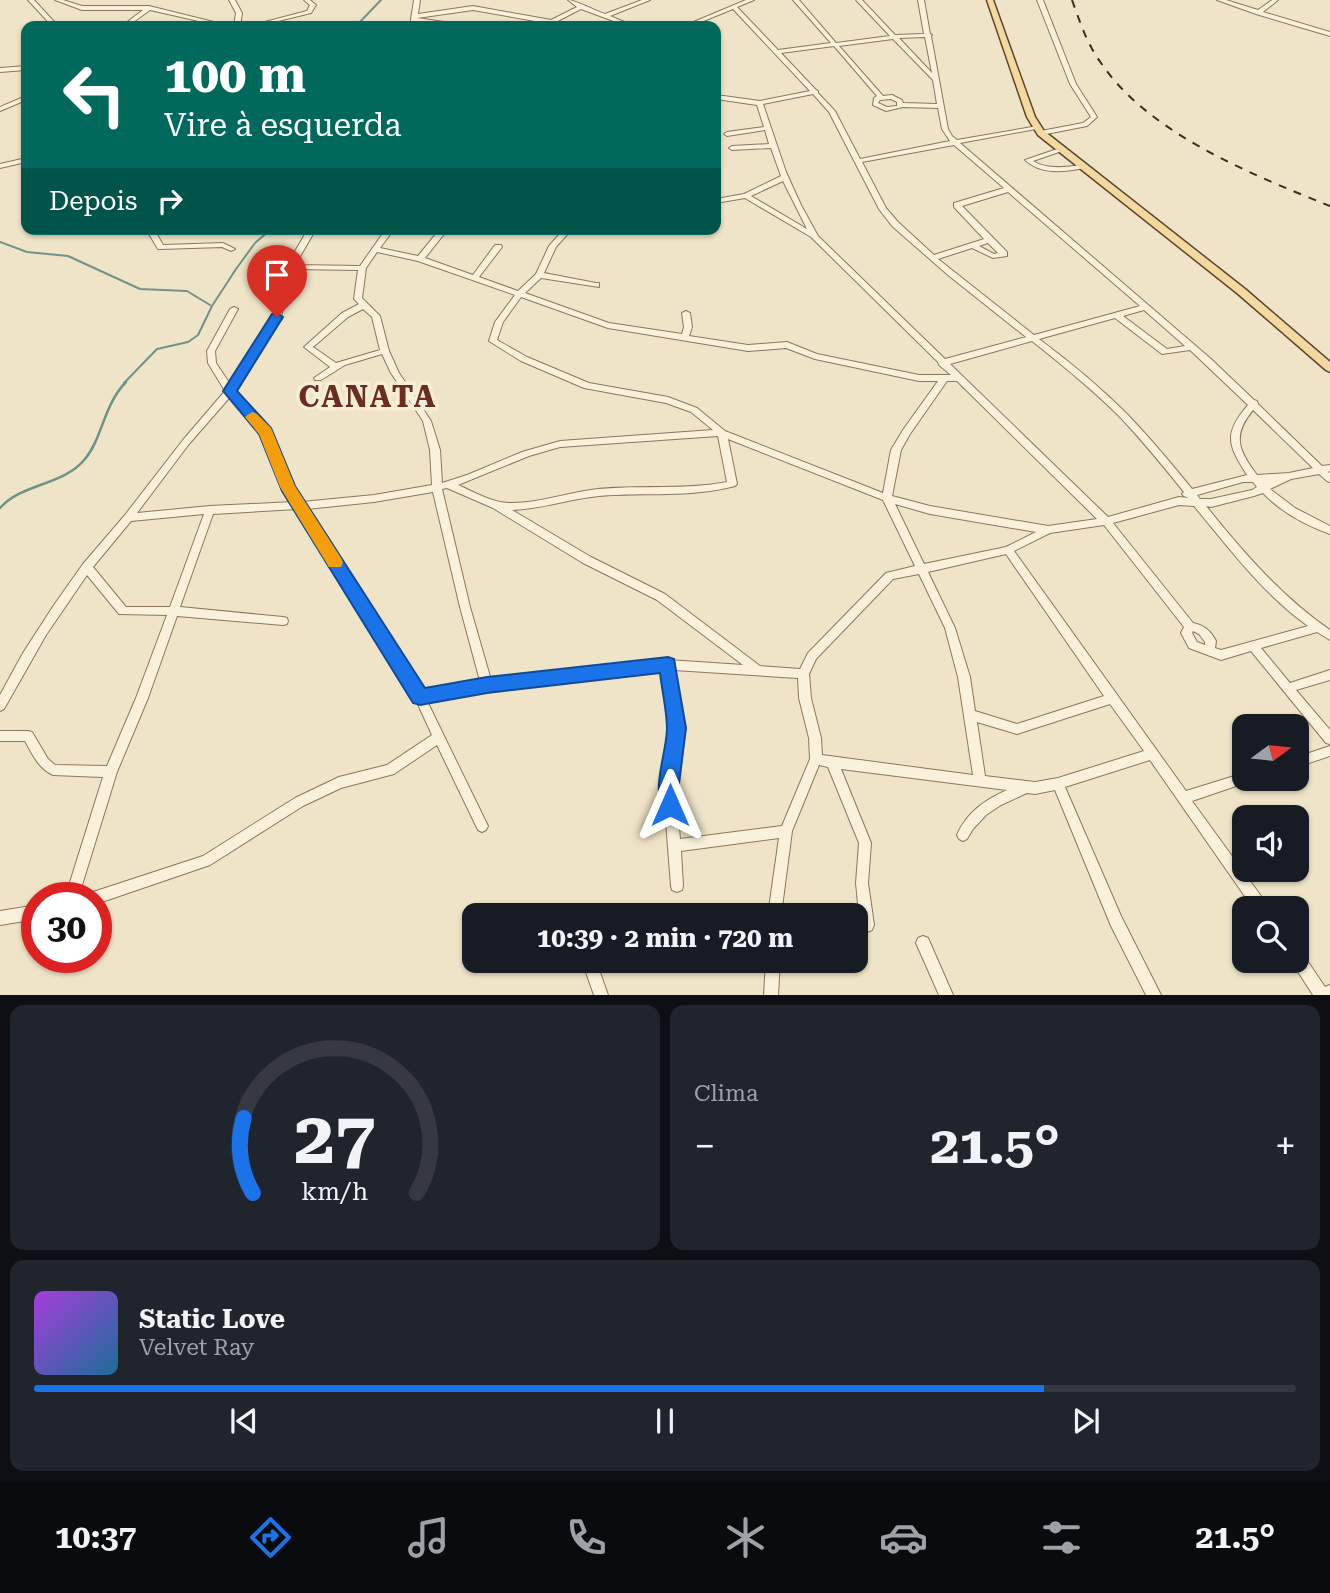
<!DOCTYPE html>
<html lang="pt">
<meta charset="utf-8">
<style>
:root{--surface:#171b24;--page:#20242c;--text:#f1f3f6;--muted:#9ea1a6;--line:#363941;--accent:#1a73e8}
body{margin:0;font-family:"Roboto Serif",serif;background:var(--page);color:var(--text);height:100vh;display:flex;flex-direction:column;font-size:26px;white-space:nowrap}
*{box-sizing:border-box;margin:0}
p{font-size:23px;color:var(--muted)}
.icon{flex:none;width:38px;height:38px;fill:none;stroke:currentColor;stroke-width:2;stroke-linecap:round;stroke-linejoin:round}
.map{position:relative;height:995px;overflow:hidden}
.drawer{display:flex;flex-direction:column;gap:10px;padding:10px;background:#0d0f14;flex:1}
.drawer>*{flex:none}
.top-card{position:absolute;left:21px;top:21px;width:700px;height:214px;border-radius:14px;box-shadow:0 2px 5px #0004;background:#00695c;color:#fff;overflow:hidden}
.needle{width:46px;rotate:75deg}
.fabs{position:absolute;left:1232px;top:714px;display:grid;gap:14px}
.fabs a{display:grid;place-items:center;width:77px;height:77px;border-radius:14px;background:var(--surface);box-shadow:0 2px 5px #0004;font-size:35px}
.speed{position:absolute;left:21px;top:882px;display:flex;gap:14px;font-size:35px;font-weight:700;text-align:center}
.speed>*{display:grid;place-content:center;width:91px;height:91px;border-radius:50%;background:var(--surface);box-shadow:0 2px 5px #0004;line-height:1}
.speed .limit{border:10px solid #d22;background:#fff;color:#111}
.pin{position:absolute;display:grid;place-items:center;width:60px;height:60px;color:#fff;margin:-72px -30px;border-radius:50% 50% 50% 0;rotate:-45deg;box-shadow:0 0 7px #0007}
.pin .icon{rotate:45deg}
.me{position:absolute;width:77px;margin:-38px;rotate:0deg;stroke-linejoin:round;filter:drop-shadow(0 0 5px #0008)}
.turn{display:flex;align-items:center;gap:24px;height:147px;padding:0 28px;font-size:32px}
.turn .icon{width:91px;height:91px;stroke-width:2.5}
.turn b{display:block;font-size:49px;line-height:60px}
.then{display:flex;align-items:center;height:66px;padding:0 28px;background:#0003;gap:14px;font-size:26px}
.big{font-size:52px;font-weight:700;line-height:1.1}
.drawer .widget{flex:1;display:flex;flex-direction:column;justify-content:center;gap:10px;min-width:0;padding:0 24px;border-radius:14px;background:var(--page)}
.drawer .dial{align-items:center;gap:0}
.dial svg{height:182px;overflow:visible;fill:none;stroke:var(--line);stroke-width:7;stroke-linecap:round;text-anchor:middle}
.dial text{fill:var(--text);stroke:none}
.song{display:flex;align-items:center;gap:21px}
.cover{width:84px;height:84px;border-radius:10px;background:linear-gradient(135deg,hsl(280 70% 55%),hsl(200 70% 35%))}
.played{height:7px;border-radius:4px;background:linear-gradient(90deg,var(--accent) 80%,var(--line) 80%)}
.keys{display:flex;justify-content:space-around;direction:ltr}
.heat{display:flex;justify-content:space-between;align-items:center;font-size:38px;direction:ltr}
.drawer .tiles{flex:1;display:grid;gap:10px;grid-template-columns:1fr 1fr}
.widget:last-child{grid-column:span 2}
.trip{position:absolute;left:462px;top:903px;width:406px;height:70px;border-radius:14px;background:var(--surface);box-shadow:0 2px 5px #0004;font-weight:700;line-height:70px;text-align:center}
.menu{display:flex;height:112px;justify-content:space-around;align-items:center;background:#090b0e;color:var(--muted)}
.menu .icon{width:49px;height:49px}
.menu .current{color:var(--accent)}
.menu b{font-size:32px;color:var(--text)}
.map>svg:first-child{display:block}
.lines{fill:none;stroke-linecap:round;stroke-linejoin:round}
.stream-far1{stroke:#6f938a;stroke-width:2}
.stream{stroke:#6f938a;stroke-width:2.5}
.minor-casing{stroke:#8d765c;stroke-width:2}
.major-casing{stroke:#5b4430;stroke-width:3}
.minor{fill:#faf1dc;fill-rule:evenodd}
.major{fill:#f3d9a0;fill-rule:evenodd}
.rail{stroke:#3d2e20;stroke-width:2;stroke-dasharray:8 8;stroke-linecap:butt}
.route{fill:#1a73e8;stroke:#114b97;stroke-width:2}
.slow{fill:#f59e0b}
.labels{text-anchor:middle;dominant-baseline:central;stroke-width:7;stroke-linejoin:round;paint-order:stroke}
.district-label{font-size:30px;font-weight:bold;letter-spacing:2px;fill:#6b2e1e;stroke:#f7eed8}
</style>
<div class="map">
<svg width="1330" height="995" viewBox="0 0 1330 995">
<rect width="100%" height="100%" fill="#f0e4c8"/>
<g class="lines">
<path class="stream-far1" d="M356,26L381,0
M0,242L27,252L68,256L140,289L187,291L210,305
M124,383L157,349L188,342L198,335L212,306L236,269L255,243L271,229"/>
<path class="stream" d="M0,508C22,483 63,486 85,459C102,439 104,404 126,382"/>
<defs>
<path id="minor" d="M28,0H34L58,26H52Z
M55,0H63L82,6H149L230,26H221L150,10L128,26H122L143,10H82Z
M229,0H235L242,13L240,26H234L236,13Z
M304,0H310L316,5L311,13L258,26H249L307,11L310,5Z
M414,0H420L418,14L473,6L551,20L577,7L568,0C575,0 596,11 605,14L642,0H650L610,16L634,26H627L581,9L552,24L473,10L417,18L457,24L460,26H448L417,21L416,26H410Z
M746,0H754L737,7L778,50L831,43L793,0H799L836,43L890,36L856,0H862L895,35L924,34L918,0H924L930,34L932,35L931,36L948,129L952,136L957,140L1038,126V128L1036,129L960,143L1211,359L1254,400L1257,401L1258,404L1322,466L1330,465V471L1328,472L1330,473V482L1327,481L1319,474L1291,479L1270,489L1295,508L1330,526V534C1305,525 1281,512 1263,493L1254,496L1211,507L1206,506C1243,552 1281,596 1330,630V640L1317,632L1261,648L1290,683L1330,670V680L1296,690L1330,730V744L1326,743L1251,651L1221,660L1189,648L1181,633L1184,627L1104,525L1050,533L1014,551L1186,791L1244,773V779H1250L1248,782L1192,801L1266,903L1267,908H1253L1150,760L1065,787L1121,916L1161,995H1146L1111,926L1055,790L1035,794L1027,793L1001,805L986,815L973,829L967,839L963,841L959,839L957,835C967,812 985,800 1007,790L841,769L871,843L868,883L874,925L872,930L867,932L862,930L860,925L856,883L859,843L828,767L819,765L792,831L781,915H768L779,838L681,851L683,886L682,890L677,892L672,890L671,886L663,784L670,728L663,670L487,690L427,701L486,822L488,826L486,830L482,832L478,830L437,745L394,774L341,788L303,806L210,865L96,904V898H89L90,893L203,856L295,798L339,777L387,765L432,735L416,700L297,509L213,514L180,607L283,617L287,618L288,621L287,624L283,625L177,616L148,698L117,772L78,898H65L103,777L53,775C38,768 33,755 25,741H0V731H28L32,732L48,759L55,765L107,766L136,698L167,615L119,614L87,575L46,635L4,709L0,711V695L23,653L54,605L83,564L125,515L183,440L225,391L208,363L207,351L230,309L234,307L238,309L215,351L216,363L230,384L273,317L286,267L308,229H316L295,265L360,266L386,229H394L380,248L418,256L440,229H448L425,258L473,275L495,245H501L502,247L479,277L518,291L536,274L549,246L564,229H572L556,247L544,273L596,283H599V287L541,278L525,293L609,323L682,334L684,327L682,313L686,311L690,313L692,327L689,336L748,345L787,342L817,354L919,375H951L939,365L938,362L811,237L745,198L716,203V199L744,194L781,176L771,148L732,150L729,148L732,146L769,144L765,130L727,136L724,134L727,132L764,127L757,105L716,99V95L760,101L810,91L733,9L691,26H684ZM925,37L932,73L899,38ZM893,39L933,80L937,104L903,103L902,100L892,95L883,96L839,46ZM834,46L877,96L874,98L873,105L886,111L903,107L938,108L942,129L950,141L860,159L835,111L818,93V91L816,90L781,53ZM813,94L829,112L879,209L892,226L948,275L1026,337L945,359L818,236L801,205L786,172L763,104ZM891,99L897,102V106L887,107L878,103L880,100ZM954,145L1004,188L954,203V207L984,239L934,255L898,222L886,208L862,162ZM783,181L807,229L751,196ZM1008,192L1140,306L1034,335L938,259L972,248L993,258L1007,256V252L962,206ZM988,243L998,253L994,254L979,246ZM377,252L418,261L515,295L495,322L489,341L521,361L584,388L666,403L691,412L713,430L560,441L522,452L467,475L442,483L440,450L431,421L399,373L389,351L380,316L362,298L366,268ZM293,269L358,270L354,299L359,304L342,313L304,347L330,367L314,378L315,380H321L345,365L382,354L391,373L423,421L430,450L432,485L374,495L302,502L292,486L269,430L235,391L281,317ZM521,297L608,328L748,351L786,348L815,359L919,381H938L903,430L891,450L883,493L725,431L697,408L668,397L589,383L527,357L497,340L503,322ZM363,309L372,317L380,350L336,363L313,347L348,317ZM1144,310L1185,346L1167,349L1123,316ZM1115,318L1162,354L1190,350L1248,405C1223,434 1228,445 1247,475L1192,489C1171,463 1150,438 1127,414C1100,387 1070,362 1039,339ZM1032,341C1062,365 1092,389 1119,416C1142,440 1163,466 1184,492L1182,494L1184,496L1189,498L1179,497L1108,517L950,364ZM947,381H957L1097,519L1048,526L930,506L892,496L901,450L910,434ZM230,397L262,433L283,487L293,502L210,506L137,513L189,444ZM1253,410L1313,468L1289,473L1257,475C1238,450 1232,435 1253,410ZM718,436L727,482C684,490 641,485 598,489C568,492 539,504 508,503C491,502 474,492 458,485L529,456L560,447ZM728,439L883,500L915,566L886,573L808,653L800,669L760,666L665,594L591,557L512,510C541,509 569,499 599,496C644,492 691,498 735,486L737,484ZM1243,482H1253L1257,487L1252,490L1211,499H1200L1197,495ZM447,488L493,508L583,563L657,600L743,665L668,660L491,680L470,607L442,489ZM433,492L460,607L480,681L423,692L307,509L374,502ZM895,504L930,514L1036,532L1006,547L924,564ZM1179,505L1194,506C1229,548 1263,594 1308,626L1221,650L1215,648L1216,641C1211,631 1204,625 1193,623L1113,523ZM204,514L170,607H126L93,567L131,521ZM1006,554L1104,696L1017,724L975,711L970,677L955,628L928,572ZM919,574L945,628L958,677L973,775L822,755L821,738L811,698L809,674L816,659L893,579ZM1193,631L1199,634L1205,642V645L1197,642L1192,633ZM674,670L798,678L799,698L809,738L810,759L782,826L680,839L675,784L682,728ZM1110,704L1144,751L1058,778L1035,782L985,776L977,722L1017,734Z
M1037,0H1043L1076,84L1097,117L1087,126L1041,135L1038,133L1041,131L1083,123L1091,117L1070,84Z
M1217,0H1226L1258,10L1272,0H1278L1263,12L1330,32V36L1256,14Z
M26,66V70L0,72V68Z
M26,96V100L0,111V107Z
M1060,148L1062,149V151L1033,161C1048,170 1065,167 1082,165L1084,166V168C1064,172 1041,175 1025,160Z
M26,158V162L0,168V164Z
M146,229H154L163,245L223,243L235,249L231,251L222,247L161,249H158Z
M1330,746V756L1297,767V757Z
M37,905V919L0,925V911Z
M923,936L928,938L953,995H939L916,943L918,938Z
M1297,951L1302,953L1325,987L1330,985V995H1313L1291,961H1297Z
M582,961H596L608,995H594Z
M766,961H780L778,995H764Z"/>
<path id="major" d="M987,0H993L1035,117L1044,131L1245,289L1330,362V372L1326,370L1237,293L1038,135L1027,117Z"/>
</defs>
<use href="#minor" class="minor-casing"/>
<use href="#major" class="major-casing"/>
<use href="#minor" class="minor"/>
<use href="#major" class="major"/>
<path class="rail" d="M1072,0C1080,22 1087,44 1101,63C1149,134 1253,175 1330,206"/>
</g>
<path class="route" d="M277,313L283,317L237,391L271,428L295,486L425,688L487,677L668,657L674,659L686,728L679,784L680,805L677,811L670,814L663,811C652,785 666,756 667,729C667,711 662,691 660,673L487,693L420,705L413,703L282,491L259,434L223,391L272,314Z"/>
<path class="slow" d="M252,412L257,414L271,428L295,486L341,558L343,562L341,567H329L280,487L259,434L245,417Z"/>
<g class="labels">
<g class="district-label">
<text x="368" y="396">CANATA</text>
</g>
</g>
</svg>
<div class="fabs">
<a><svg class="needle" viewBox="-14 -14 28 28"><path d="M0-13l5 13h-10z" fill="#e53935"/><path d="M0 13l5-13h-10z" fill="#9ea1a6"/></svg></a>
<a><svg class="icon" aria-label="sound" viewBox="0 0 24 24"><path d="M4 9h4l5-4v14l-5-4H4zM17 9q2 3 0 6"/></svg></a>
<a><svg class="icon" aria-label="search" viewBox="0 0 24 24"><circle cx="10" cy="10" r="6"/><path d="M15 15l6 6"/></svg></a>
</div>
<div class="speed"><div class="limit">30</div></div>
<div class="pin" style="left:277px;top:317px;background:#d93025"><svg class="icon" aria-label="arrive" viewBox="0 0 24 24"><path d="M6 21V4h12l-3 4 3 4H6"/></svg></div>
<svg class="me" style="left:670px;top:805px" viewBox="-20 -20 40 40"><path d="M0-17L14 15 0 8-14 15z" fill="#1a73e8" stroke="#fff" stroke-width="4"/></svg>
<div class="trip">10:39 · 2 min · 720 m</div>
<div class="top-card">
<div class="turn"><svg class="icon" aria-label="left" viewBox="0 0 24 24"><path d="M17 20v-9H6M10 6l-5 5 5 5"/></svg><div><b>100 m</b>Vire à esquerda</div></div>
<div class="then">Depois<svg class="icon" aria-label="right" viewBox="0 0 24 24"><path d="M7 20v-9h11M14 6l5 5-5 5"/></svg></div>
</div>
</div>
<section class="drawer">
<div class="tiles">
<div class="widget dial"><svg viewBox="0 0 100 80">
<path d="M14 69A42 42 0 1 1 86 69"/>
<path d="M14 69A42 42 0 0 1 10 36" stroke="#1a73e8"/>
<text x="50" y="56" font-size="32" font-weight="700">27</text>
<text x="50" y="72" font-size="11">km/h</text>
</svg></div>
<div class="widget"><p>Clima</p>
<div class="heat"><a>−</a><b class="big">21.5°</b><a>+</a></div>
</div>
<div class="widget">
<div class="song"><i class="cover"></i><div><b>Static Love</b><p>Velvet Ray</p></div></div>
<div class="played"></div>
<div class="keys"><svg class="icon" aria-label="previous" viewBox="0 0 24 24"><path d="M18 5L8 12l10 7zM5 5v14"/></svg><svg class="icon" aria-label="pause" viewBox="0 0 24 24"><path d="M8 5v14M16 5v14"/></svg><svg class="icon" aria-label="next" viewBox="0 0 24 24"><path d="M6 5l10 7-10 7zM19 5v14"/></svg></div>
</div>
</div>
</section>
<nav class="menu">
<b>10:37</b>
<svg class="icon current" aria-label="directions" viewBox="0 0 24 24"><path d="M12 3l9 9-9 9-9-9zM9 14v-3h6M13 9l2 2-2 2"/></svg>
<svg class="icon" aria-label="music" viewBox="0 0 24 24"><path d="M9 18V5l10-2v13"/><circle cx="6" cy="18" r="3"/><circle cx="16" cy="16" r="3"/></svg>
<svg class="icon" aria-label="phone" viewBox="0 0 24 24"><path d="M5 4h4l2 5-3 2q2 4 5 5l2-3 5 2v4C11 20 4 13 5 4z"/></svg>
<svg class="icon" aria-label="climate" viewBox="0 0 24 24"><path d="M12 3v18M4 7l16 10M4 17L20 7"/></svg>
<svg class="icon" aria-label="car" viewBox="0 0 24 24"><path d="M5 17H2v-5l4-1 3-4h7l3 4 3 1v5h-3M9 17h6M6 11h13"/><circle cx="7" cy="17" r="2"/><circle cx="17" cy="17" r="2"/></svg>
<svg class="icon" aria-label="filters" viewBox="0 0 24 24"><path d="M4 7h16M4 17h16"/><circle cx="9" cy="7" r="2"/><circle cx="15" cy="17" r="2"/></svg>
<b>21.5°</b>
</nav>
